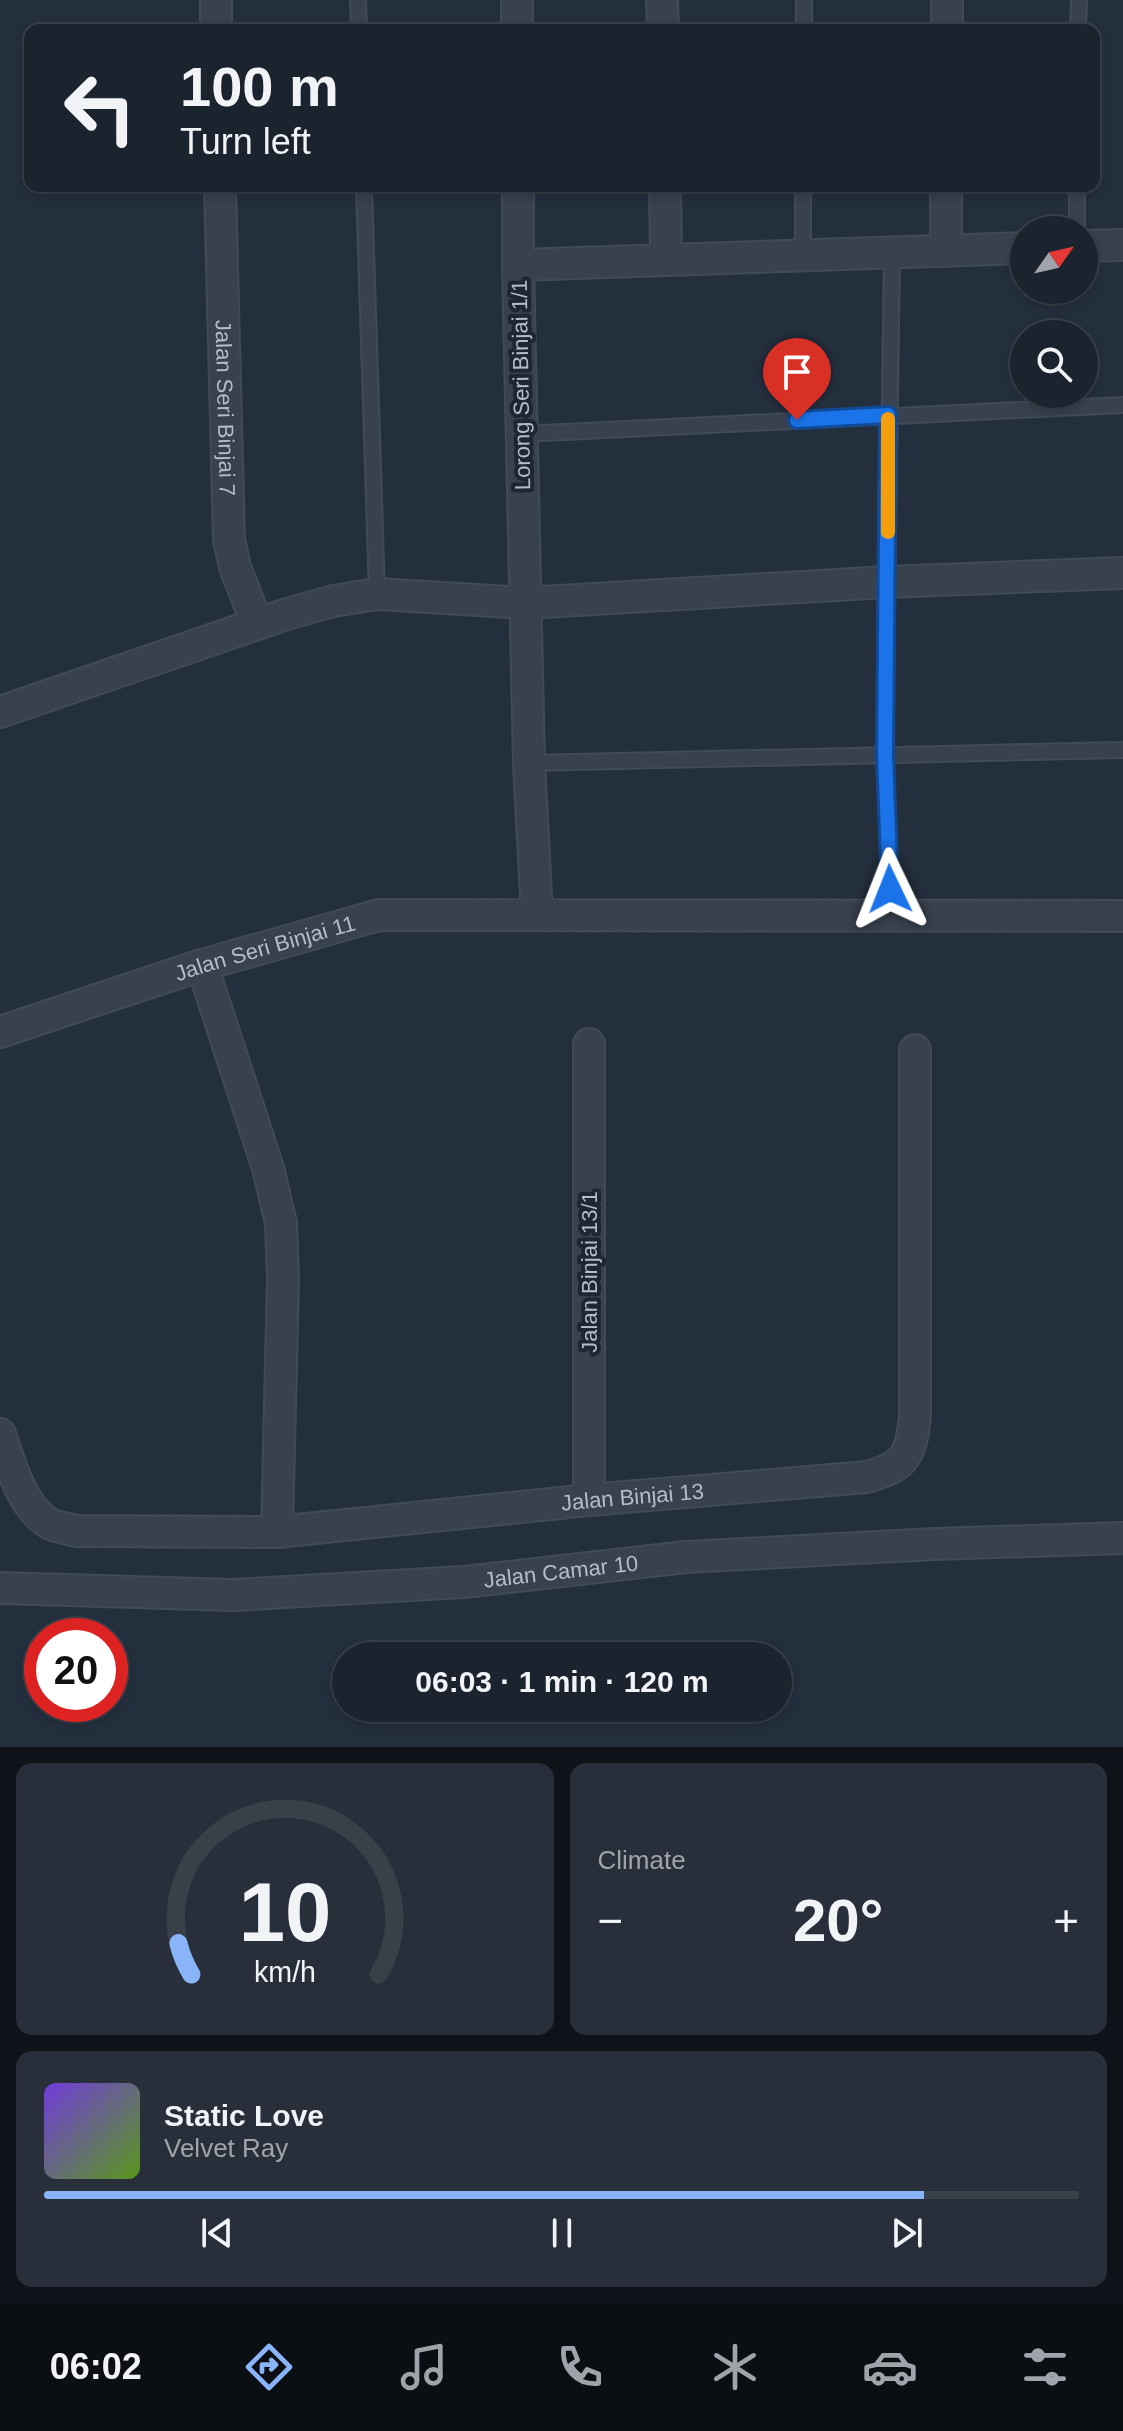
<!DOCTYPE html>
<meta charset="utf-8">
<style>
:root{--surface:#1b232e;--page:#282f3a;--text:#f1f3f6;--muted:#a0a4aa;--line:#39404a;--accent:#8ab4f8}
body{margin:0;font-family:Helvetica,sans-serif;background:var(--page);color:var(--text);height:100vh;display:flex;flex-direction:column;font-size:30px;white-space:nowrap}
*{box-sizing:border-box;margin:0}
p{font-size:26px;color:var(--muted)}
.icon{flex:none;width:44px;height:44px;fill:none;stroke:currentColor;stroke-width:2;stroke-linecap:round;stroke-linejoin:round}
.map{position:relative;height:1747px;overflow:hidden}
.panel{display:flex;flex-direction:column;gap:16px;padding:16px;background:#0f1319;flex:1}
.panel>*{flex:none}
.hud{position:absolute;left:24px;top:24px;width:1076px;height:168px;border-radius:16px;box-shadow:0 4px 12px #0003,0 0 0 2px var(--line);background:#1b232e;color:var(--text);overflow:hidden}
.needle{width:52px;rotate:56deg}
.tools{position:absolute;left:1010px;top:216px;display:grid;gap:16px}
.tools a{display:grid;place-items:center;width:88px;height:88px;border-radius:50%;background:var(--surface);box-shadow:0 4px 12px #0003,0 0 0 2px var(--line);font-size:40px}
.speed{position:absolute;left:24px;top:1618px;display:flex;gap:16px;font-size:40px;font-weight:700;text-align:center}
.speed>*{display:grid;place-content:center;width:104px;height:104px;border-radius:50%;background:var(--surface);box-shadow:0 4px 12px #0003,0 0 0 2px var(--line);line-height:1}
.speed .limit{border:12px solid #d22;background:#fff;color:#111}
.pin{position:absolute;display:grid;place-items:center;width:68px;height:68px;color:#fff;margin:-82px -34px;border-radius:50% 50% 50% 0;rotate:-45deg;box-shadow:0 0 8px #0007}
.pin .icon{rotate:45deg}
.me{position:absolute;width:88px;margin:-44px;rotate:358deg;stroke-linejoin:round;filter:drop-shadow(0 0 6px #0008)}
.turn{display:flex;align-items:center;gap:28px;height:168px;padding:0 24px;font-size:36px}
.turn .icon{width:104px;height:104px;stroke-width:2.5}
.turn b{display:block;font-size:56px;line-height:68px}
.big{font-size:60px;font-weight:600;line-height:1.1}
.panel .tile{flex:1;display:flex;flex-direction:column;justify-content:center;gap:12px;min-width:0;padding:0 28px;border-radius:16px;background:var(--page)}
.panel .dial{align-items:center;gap:0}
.dial svg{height:208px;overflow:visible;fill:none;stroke:var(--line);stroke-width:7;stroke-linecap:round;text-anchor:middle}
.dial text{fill:var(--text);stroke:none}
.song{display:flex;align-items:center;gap:24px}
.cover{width:96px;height:96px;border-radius:12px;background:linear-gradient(135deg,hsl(260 70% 55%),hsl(90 70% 35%))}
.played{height:8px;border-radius:4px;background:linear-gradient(90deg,var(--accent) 85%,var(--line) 85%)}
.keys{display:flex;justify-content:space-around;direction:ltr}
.heat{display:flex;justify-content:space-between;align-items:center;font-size:44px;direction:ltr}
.panel .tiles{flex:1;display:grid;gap:16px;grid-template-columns:1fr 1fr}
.tile:last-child{grid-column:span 2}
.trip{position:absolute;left:332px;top:1642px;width:460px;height:80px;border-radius:40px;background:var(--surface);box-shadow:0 4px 12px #0003,0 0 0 2px var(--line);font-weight:600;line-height:80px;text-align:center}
.tab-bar{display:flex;height:128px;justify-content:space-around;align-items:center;background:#0b0e12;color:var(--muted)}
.tab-bar .icon{width:56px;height:56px}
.tab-bar .active{color:var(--accent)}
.tab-bar b{font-size:36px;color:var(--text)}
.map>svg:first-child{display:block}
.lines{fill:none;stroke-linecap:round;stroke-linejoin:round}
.lane-casing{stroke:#414a57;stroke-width:18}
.street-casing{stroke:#414a57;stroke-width:34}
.lane{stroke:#38414e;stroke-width:14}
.street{stroke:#38414e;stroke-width:30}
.route-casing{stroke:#114b97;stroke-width:20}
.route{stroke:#1a73e8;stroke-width:14}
.slow{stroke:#f59e0b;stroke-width:14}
.labels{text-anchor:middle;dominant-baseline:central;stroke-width:8;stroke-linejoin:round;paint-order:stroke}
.street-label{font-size:22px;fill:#b4bcc9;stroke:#1d2633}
</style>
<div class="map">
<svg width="1123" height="1747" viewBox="0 0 1123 1747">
<rect width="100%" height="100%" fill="#242f3e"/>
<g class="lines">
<defs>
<path id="lane" d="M358,0L359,30
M804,30V0
M1078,30L1079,0
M364,186L377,594
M1077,230V186
M803,255V186
M523,434L1123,405
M529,763L1123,750
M891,916L885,754L892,252"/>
<g id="street">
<path d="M216,0V30"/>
<path d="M517,0V30"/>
<path d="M662,0L663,30"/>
<path d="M947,30V0"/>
<path id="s1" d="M220,186L229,540L235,567L257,624"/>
<path d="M518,186V265"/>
<path d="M665,186L666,259"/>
<path d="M1084,246L1123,245"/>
<path d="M946,251V186"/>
<path d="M0,712L287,614L333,601L377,594L525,603L887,582L1123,573"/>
<path d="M537,915L529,763L518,265L1024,248"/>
<path d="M202,965L268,1168L281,1223L283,1279L277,1532"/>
<path id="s2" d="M0,1032L202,965L379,915L1123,916"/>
<path id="s3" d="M0,1434C10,1463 23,1512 53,1525C60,1528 70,1529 77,1531L277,1532L589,1500L867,1477C906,1466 911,1455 915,1416V1050"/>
<path d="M589,1500V1044"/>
<path id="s4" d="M0,1588L233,1595L464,1582L686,1557L935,1544L1123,1538"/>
</g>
</defs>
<use href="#lane" class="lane-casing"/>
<use href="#street" class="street-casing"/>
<use href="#lane" class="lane"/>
<use href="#street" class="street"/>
</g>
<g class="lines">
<defs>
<path id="route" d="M797,420L888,415L885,754L890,889"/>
</defs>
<use href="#route" class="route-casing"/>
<use href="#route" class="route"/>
<path class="slow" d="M888,532V419"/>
</g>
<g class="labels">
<g class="street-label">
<text transform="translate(521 385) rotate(-91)">Lorong Seri Binjai 1/1</text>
<text stroke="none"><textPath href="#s1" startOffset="222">Jalan Seri Binjai 7</textPath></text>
<text stroke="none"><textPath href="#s2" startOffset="278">Jalan Seri Binjai 11</textPath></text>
<text transform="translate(589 1272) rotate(-90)">Jalan Binjai 13/1</text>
<text stroke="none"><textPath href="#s3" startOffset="690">Jalan Binjai 13</textPath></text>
<text stroke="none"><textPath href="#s4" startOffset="562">Jalan Camar 10</textPath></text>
</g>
</g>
</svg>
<div class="tools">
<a><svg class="needle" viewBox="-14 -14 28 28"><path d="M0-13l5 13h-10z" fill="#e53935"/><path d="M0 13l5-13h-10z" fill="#a0a4aa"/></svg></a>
<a><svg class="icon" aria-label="search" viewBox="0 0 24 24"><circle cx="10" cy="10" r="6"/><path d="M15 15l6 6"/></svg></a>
</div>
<div class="speed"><div class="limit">20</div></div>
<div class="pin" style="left:797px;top:420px;background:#d93025"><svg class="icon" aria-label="arrive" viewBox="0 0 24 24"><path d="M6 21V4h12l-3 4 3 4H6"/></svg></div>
<svg class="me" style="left:890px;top:889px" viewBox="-20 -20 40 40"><path d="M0-17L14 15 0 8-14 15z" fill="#1a73e8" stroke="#fff" stroke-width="4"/></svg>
<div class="trip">06:03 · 1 min · 120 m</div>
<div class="hud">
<div class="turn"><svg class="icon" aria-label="left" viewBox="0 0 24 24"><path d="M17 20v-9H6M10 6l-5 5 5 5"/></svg><div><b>100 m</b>Turn left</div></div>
</div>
</div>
<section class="panel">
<div class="tiles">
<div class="tile dial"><svg viewBox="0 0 100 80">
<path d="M14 69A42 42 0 1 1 86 69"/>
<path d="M14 69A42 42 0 0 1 9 57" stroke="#8ab4f8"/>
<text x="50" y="56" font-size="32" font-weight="700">10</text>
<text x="50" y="72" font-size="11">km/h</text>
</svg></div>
<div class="tile"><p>Climate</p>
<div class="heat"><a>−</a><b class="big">20°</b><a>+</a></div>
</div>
<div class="tile">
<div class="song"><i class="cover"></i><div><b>Static Love</b><p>Velvet Ray</p></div></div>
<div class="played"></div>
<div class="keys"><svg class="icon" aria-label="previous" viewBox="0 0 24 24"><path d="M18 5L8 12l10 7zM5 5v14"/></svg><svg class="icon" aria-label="pause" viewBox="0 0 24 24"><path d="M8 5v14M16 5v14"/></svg><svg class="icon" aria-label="next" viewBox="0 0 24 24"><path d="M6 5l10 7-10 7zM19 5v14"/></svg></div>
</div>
</div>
</section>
<nav class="tab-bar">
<b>06:02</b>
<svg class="icon active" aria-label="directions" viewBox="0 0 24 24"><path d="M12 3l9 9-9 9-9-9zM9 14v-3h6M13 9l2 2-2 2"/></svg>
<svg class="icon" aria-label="music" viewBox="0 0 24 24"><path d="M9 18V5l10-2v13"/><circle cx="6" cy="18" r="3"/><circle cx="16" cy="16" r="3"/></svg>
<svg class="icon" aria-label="phone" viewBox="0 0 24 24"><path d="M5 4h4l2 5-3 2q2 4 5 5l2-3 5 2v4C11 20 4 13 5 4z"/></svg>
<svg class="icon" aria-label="climate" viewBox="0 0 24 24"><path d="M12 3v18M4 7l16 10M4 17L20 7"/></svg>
<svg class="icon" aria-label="car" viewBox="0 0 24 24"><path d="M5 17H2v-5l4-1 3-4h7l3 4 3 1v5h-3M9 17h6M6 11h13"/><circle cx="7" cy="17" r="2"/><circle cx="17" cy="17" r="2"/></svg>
<svg class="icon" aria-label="filters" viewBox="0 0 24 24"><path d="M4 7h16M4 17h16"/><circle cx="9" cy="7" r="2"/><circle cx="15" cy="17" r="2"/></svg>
</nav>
